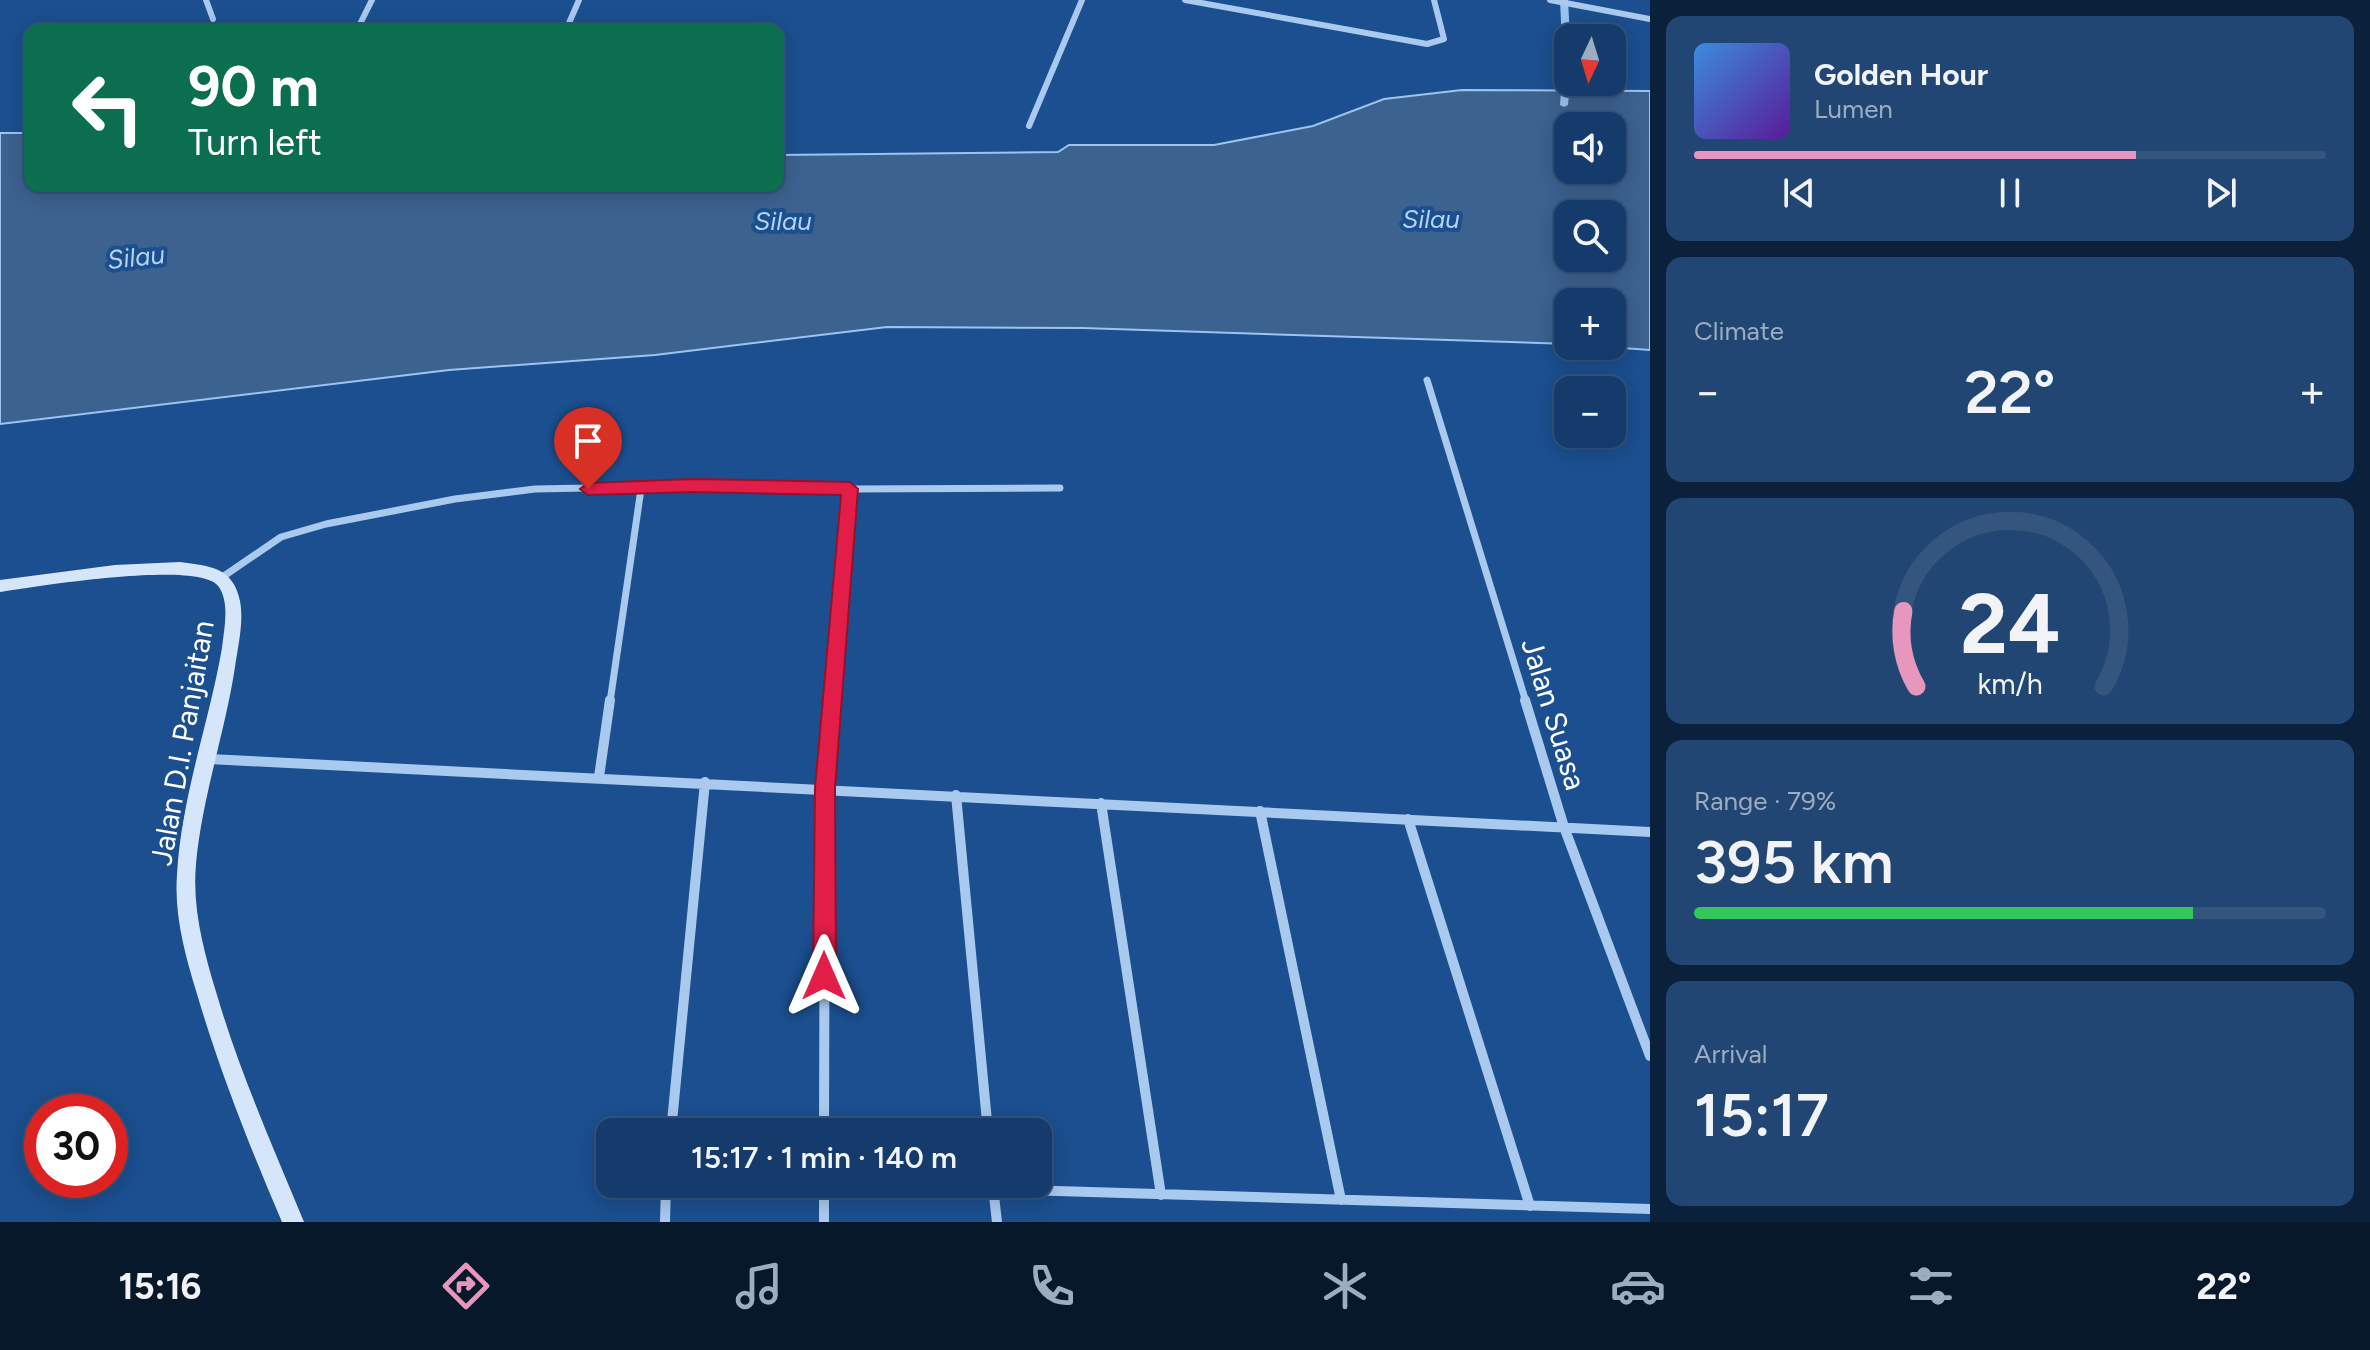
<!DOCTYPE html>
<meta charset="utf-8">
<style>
:root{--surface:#143b6b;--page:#214673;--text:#f1f3f6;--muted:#9dadc1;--line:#33557e;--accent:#e797bd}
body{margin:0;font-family:Figtree,sans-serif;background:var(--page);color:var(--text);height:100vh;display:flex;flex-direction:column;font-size:30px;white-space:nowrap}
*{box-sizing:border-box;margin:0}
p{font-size:26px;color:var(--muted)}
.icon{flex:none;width:44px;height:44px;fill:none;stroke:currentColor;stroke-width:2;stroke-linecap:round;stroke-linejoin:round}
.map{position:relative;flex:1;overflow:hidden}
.side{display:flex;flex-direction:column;gap:16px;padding:16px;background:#0b203b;width:720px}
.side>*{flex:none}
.hud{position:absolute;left:24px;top:24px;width:760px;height:168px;border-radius:16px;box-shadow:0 4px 20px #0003,0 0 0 2px var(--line);background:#0b6e4f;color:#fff;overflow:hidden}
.needle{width:52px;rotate:184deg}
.fabs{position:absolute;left:1554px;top:24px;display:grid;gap:16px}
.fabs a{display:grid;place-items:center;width:72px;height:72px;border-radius:16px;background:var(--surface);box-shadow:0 4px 20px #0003,0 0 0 2px var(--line);font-size:40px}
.speed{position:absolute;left:24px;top:1094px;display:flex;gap:16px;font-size:40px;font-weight:700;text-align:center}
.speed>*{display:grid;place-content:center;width:104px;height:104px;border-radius:50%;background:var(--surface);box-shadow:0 4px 20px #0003,0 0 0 2px var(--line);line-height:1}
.speed .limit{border:12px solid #d22;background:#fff;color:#111}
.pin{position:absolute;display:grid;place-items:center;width:68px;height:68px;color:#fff;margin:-82px -34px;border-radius:50% 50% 50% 0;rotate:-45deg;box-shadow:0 0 8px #0007}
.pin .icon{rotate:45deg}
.me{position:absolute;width:88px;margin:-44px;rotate:0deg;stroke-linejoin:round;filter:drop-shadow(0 0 6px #0008)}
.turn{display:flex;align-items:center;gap:28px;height:168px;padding:0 32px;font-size:36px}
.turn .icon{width:104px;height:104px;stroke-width:2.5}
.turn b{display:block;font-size:56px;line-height:68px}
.big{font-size:60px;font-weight:600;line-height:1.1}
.side .card{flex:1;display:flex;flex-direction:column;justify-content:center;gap:12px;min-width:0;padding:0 28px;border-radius:16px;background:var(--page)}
.side .dial{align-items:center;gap:0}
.dial svg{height:208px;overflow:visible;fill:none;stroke:var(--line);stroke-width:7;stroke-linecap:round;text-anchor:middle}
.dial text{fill:var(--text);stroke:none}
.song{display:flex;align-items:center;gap:24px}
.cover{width:96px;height:96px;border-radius:12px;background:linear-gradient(135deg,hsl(210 70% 55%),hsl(270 70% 35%))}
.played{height:8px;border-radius:4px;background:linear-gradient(90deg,var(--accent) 70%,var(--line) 70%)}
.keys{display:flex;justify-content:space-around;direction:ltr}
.heat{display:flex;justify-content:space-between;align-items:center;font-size:44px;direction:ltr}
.charge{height:12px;border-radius:6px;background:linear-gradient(90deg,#34c759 79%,var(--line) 0)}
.trip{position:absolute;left:596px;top:1118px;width:456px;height:80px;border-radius:16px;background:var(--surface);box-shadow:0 4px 20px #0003,0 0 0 2px var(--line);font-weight:600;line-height:80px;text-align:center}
.menu{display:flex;height:128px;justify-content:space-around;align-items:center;background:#08182b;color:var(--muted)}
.menu .icon{width:56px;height:56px}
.menu .selected{color:var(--accent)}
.menu b{font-size:36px;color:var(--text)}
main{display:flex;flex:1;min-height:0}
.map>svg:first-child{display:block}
.water{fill:#3c6290;stroke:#9cc4f0;stroke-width:2;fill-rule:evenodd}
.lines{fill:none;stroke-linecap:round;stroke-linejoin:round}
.stream{fill:#9cc4f0;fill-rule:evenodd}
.minor-far2{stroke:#a9c9ee;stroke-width:6}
.minor-far1{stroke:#a9c9ee;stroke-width:7}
.minor{stroke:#a9c9ee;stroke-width:10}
.secondary{fill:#d6e6fa;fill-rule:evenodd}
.route{fill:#e11d48;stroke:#92132f;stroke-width:2}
.labels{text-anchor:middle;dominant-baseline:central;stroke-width:8;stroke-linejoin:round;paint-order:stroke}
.far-water-label{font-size:26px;font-style:italic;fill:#b5d3f5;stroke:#1b4f8f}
.street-label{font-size:30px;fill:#fff;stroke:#1b4f8f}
</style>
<main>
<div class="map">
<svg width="1650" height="1222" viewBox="0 0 1650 1222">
<rect width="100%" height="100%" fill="#1b4f8f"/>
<path class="water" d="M1462,90L1650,91V350L1595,346H1612V302H1568V344L1083,328L887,327L655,355L449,370L0,424V133H30V186H778V155L1058,152L1069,145H1214L1313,126L1384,99ZM1568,126H1612V170H1568ZM1568,214H1612V258H1568Z"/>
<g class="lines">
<path class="stream" d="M1560,0H1568L1570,38H1568V82H1570L1568,105L1564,107L1560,105L1563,66Z"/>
<path class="minor-far2" d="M206,0L213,19
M1185,0L1427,44L1444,39L1434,0
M1550,0L1650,19
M357,30L372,0
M566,30L579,0
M1029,126L1082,0"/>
<path class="minor-far1" d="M1427,380L1526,702
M850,489L1060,488
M221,578L281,537L326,524L455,499L535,489L693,486L850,489L832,702
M610,702L641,489"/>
<path class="minor" d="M1525,700L1564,827L1650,1056
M209,759L1650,832
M599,777L610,700
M956,795L988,1132
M1101,803L1161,1195
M1260,811L1341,1200
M1408,819L1530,1206
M671,1132L705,782
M824,1132L825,788L832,700
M824,1184V1222
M993,1187L997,1222
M993,1189L1650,1209
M665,1222L666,1184"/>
<path class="secondary" d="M180,562C210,566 233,567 240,601C244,622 238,646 235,667C225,733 202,797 196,864C192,909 204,952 217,995C240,1073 273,1147 304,1222H282C250,1147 220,1072 197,994C185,955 174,915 177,875C181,798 209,723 222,648C224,629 230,604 219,587C202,559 33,587 0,592V580L115,565Z"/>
</g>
<path class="route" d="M693,479L850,482L858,489L835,788L836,976L832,984L824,987L816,984L813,976L815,788L841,495L693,492L588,495L580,489L588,483Z"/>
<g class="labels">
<g class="far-water-label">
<text x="1431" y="219">Silau</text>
<text x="783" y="221">Silau</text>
<text transform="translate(136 257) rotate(-6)">Silau</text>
</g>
<g class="street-label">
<text transform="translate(1554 714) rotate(73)">Jalan Suasa</text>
<text transform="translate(182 743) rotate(-80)">Jalan D.I. Panjaitan</text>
</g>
</g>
</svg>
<div class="fabs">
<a><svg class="needle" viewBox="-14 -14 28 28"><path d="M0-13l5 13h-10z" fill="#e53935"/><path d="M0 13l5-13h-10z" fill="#9dadc1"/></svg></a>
<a><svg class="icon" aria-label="sound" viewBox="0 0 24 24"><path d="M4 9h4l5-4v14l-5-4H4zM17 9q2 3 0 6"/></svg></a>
<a><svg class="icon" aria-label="search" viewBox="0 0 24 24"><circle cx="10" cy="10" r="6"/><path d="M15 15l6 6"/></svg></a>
<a>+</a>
<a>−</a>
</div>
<div class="speed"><div class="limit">30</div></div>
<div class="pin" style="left:588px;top:489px;background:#d93025"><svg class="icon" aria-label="arrive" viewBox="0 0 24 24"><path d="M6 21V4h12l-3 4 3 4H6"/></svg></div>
<svg class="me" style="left:824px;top:976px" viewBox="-20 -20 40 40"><path d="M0-17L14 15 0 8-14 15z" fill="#e11d48" stroke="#fff" stroke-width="4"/></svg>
<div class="trip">15:17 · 1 min · 140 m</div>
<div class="hud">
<div class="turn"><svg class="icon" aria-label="left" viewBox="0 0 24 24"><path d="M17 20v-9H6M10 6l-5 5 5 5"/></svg><div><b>90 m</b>Turn left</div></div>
</div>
</div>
<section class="side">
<div class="card">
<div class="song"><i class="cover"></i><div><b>Golden Hour</b><p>Lumen</p></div></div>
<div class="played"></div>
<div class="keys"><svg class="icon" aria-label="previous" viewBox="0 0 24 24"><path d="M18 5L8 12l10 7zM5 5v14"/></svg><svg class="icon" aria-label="pause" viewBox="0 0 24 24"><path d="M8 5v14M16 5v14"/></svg><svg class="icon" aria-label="next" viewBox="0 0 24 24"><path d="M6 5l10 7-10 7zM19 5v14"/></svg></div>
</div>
<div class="card"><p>Climate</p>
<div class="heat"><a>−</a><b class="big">22°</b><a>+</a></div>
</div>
<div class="card dial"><svg viewBox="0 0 100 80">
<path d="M14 69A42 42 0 1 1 86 69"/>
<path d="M14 69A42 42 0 0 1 9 40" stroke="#e797bd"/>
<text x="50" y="56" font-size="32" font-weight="700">24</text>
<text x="50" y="72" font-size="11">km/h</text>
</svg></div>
<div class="card"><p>Range · 79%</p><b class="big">395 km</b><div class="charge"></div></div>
<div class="card"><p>Arrival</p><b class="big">15:17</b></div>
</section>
</main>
<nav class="menu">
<b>15:16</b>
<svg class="icon selected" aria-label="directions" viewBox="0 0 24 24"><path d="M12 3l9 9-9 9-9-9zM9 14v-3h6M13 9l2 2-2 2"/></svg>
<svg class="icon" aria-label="music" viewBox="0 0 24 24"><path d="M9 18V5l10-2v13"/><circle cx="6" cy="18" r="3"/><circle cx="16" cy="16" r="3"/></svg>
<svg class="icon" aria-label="phone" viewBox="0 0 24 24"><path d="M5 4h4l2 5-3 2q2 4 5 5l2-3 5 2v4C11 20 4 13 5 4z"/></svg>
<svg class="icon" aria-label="climate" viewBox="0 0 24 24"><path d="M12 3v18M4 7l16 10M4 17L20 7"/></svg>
<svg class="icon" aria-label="car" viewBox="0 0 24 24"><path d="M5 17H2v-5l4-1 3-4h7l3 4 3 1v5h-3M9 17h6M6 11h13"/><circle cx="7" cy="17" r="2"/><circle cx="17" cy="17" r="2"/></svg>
<svg class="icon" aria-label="filters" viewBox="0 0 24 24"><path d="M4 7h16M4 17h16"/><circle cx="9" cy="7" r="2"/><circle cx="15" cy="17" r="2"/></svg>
<b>22°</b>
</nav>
